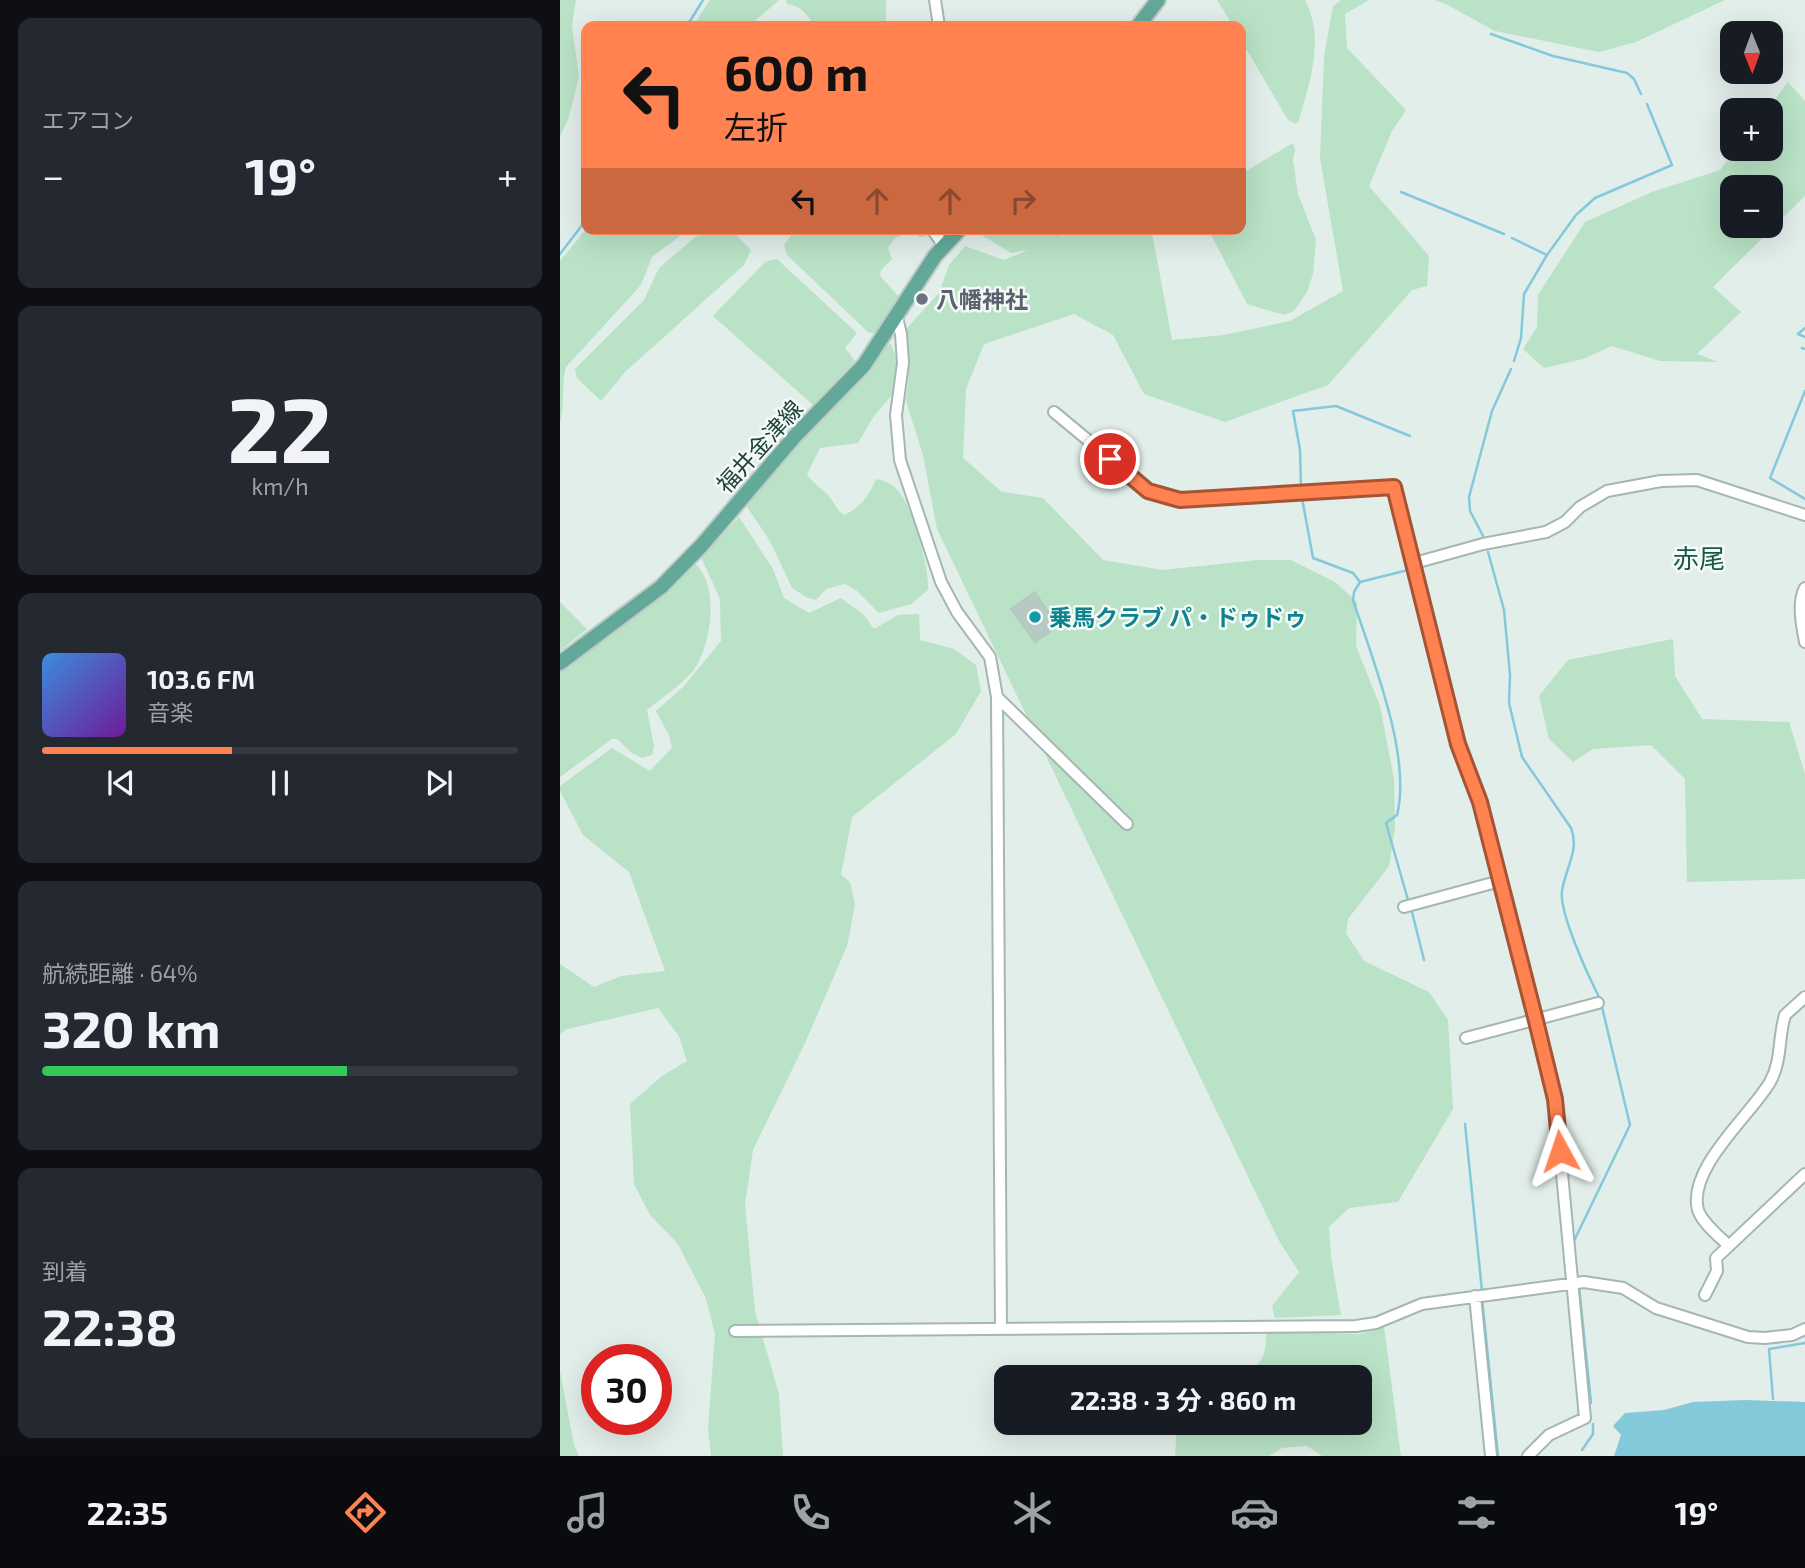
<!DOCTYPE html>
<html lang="ja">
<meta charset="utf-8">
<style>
:root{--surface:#171b24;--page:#242831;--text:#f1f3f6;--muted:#9ea1a6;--line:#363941;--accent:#ff8250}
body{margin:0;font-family:"Exo 2","Noto Sans JP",sans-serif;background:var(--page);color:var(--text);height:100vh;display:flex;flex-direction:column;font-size:26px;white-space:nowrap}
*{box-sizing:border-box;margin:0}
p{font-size:23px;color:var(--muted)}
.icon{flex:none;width:38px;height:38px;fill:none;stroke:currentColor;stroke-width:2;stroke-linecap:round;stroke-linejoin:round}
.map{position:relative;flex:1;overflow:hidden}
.sheet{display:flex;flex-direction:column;gap:18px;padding:18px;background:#0d0f14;width:560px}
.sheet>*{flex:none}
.banner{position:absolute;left:21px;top:21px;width:665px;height:214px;border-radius:14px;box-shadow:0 7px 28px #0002;background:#ff8250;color:#111;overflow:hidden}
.needle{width:46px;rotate:179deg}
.tools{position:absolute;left:1160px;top:21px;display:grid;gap:14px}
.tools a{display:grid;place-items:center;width:63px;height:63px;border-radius:14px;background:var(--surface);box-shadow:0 7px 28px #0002;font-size:35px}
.speed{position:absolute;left:21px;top:1344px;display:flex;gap:14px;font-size:35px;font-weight:700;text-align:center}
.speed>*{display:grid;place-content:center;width:91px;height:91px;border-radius:50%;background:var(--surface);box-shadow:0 7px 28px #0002;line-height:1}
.speed .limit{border:10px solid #d22;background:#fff;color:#111}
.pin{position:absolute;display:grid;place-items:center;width:60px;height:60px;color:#fff;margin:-30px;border:4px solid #fff;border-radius:50%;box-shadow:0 2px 7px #0007}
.me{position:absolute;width:77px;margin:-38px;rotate:355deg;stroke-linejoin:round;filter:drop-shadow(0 0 5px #0008)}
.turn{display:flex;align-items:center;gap:24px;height:147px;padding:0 28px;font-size:32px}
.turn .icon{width:91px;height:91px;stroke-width:2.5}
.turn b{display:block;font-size:49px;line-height:60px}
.lanes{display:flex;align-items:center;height:66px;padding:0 28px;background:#0003;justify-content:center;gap:35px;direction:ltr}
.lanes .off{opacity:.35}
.big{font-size:52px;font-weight:700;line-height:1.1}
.sheet .tile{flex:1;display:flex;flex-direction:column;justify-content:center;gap:10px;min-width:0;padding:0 24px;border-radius:14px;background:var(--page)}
.sheet .dial{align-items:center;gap:0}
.dial b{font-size:91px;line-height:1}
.song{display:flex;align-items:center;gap:21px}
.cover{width:84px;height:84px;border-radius:10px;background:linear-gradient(135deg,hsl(210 70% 55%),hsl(280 70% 35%))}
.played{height:7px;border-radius:4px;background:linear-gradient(90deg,var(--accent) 40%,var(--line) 40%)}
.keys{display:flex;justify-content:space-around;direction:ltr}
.heat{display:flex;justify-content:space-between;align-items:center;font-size:38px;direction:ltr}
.charge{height:10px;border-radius:5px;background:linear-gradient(90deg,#34c759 64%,var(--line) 0)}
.trip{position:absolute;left:434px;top:1365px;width:378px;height:70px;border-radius:14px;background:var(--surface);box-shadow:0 7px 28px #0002;font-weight:700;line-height:70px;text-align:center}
.menu{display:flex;height:112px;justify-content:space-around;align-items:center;background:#090b0e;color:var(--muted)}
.menu .icon{width:49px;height:49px}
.menu .selected{color:var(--accent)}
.menu b{font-size:32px;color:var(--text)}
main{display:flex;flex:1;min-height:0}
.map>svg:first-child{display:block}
.green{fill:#b9e2c6;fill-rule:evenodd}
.water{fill:#84c9da}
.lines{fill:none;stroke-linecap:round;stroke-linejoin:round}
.stream{stroke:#84c9da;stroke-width:2.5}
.building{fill:#b7c9c3;stroke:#b4c9c1;stroke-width:2}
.minor-casing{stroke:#a4b7b2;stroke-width:14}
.major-casing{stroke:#c1cac8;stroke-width:18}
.minor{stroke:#fff;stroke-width:10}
.major{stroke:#62a99a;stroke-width:14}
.route-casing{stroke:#a65434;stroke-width:18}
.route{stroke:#ff8250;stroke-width:12}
.worship-dot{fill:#6b7280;stroke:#f4faf7;stroke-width:2.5}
.culture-dot{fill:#0f9aa8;stroke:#f4faf7;stroke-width:2.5}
.labels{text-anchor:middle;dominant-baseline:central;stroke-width:5;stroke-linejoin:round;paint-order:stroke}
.worship-label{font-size:23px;font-weight:bold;fill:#5b616d;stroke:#f4faf7;text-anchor:start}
.street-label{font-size:23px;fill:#20423a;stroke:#f4faf7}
.culture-label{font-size:23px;font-weight:bold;fill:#0d838f;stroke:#f4faf7;text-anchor:start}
.quarter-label{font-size:26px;fill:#19574a;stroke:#f4faf7}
</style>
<main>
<section class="sheet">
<div class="tile"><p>エアコン</p>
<div class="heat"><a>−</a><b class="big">19°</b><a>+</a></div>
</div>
<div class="tile dial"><b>22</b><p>km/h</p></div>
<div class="tile">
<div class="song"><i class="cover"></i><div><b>103.6 FM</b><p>音楽</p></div></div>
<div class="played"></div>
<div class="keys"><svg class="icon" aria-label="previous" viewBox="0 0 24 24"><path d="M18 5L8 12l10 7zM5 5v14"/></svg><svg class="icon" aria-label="pause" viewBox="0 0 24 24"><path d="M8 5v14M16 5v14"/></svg><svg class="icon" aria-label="next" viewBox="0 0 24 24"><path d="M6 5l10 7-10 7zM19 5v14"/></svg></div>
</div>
<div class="tile"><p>航続距離 · 64%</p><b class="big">320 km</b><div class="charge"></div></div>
<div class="tile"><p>到着</p><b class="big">22:38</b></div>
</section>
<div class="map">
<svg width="1245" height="1456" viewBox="0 0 1245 1456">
<rect width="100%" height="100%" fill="#e2eeea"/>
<path class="green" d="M0,0H16L12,26L19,77L8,120L0,136Z
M150,0H219L189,26H133Z
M226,0H326V25L255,26C247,15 241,5 227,4Z
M657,0H745C765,37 750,82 739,120L736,124L728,120L681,40V26H673Z
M781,0H809L785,14L787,48L846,110L832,131L809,186L869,256L867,286L852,290L768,385L665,422L584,394L553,335L514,314L424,344L406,389L403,458L442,492L483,498L543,560L602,570L698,560H731L775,582L797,602L796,646L820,706L834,779L835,827L829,866L788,919L786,933L804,961L869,992L888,1020L893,1109L838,1202L789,1208L769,1227L771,1257L781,1315L715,1318L712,1306L739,1272L718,1239L377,529L363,455L346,401L349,374L347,328L379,293L389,265L405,246L444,260L468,250L451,253L412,229H506L500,237L518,229H589L593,238L612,340L664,335L730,321L783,291L760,158L764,57L773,6Z
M874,0H1165L1076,42L1039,52L935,31L886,4Z
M1228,82L1245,101V196L1153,287L1181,312L1137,354L1158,362L1100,361L1052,346L1023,359L984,368L963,349L977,327L978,295L1025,222L1092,192L1160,170L1177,149H1211V110H1207ZM1172,187H1211V226H1172Z
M733,143L735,150L733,160L738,194L756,240L753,274L747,292L734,311L724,315L687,304L648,229H681V174Z
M26,229H129L92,257L81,285L6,367C1,386 5,404 0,423V261Z
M155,229L176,235L191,250L184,265L65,372L41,401L17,378L15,369L84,300L99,268L135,237Z
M236,229H366V236L360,237L351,231L335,238L328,248L332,259L321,270L320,276L339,297L317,334L308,332L227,255L224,245Z
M217,259L297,333L285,348L295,361L253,405L153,316L205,262Z
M331,344L337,361L332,395L314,416L298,443L260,448L247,474C254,485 261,487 268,495C275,503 275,509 284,515C300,508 309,496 316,479C325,481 333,484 339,492C352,506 370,570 368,590L351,604L319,613L296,590L285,584L266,589L256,600L246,597L232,588L210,541L185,504L222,458L318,357L325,346Z
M179,517L213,569L224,598L249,613L281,598L304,615L314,629L338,615L359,614L360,640L394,649L416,665L421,691L396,734L292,817L281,875L290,882L295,905L287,946L245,1043L193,1150L185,1205L195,1311L219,1394L223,1456H151L148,1428L155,1334L146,1299L118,1244L90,1215L74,1184L70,1104L102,1076L127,1061L119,1036L98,1008L7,1029L0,1034V964L34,987L61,976L105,971L69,872L23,835L0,791V786L52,748L90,771L112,748L109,735L96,711L123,687L161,641L160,599L141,557Z
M134,563C161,584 151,647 133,671C124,683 100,699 87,710L94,746L92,755L82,758L72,753L57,739H52L0,777V671L109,589Z
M0,602L27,629L0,651Z
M1113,639L1115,676L1142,719L1229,722L1245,774V879L1127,882L1125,779L1091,745L1033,749L1013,762L989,739L979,696L1008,660Z
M824,1327L841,1456H762L747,1446L722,1448L709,1456H615L617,1423H800V1377H684C703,1360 706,1358 706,1332L800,1334Z
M0,1371L14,1445L19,1456H0Z"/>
<path class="water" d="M1185,1400L1245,1402V1456H1054L1061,1435L1053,1426L1065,1413L1104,1410L1133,1402Z"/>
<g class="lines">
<path class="stream" d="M118,26L130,21L143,0
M931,34L993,56L1067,73L1074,79L1081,94
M841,192L944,234
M952,238L987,255L1016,215L1035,198L1112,165L1087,104
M0,254L26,220
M1245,328L1238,334L1245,337
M1242,348L1245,349
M954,361L961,338L964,294L987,255
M1245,391L1210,478L1245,499
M741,489L740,450L733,411L776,406L850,436
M742,498L753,558L793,573L800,582L794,592L793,600C812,658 852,756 837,815L826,823L848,900
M923,536L910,511L909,497L932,411L951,369
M928,552L944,610L950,675L949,703L962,757L1011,828C1020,850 1005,869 1002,891C999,913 1028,975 1039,997
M800,582L848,570
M852,912L864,960
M905,1124L922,1291
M1013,1243L1070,1125L1042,1007
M1019,1287L1031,1403
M922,1298L938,1456
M1213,1399L1209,1349L1245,1343
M1022,1450L1033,1434V1424"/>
</g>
<path class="building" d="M475,592L498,626L475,642L451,609Z"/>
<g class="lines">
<defs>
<path id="minor" d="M375,0L379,26
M372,229L384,246
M337,318L341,334L343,363L336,415L340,460L381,582L397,612L430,657L437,697L441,1329
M494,412L588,490L620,500L833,487L898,744L920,802L995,1099L1025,1418L989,1435L968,1456
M851,564L923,544L986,532L1005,522L1020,507L1047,491L1101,481L1137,480L1245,515
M1245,588C1237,602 1242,626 1245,642
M437,697L567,824
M844,907L940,881
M906,1038L1038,1003
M1169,1246C1160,1237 1142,1223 1138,1210C1127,1168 1191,1115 1210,1082C1222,1061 1218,1038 1225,1015L1245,997
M1145,1295L1157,1271L1156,1258L1245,1174
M915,1296L931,1456
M175,1331L796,1326L816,1323L862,1304L1024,1282L1063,1288L1096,1308L1188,1337L1205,1338L1232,1335L1245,1329"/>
<path id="major" d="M578,26L598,0
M0,663L101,587L142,545L236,435L304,365L375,256L400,229"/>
</defs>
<use href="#minor" class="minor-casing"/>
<use href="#major" class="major-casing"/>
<use href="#minor" class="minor"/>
<use href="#major" class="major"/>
</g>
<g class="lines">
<defs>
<path id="route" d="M550,459L588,491L620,500L834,487L898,744L920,802L976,1021L995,1099L1000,1151"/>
</defs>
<use href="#route" class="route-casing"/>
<use href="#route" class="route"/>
</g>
<circle class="worship-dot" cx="362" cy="299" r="7"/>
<circle class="culture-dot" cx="475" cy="617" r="7"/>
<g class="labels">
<g class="worship-label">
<text x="376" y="299">八幡神社</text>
</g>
<g class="street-label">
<text transform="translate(199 446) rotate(-48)">福井金津線</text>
</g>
<g class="culture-label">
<text x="489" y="617">乗馬クラブ パ・ドゥドゥ</text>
</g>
<g class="quarter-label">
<text x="1139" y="557">赤尾</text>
</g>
</g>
</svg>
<div class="tools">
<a><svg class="needle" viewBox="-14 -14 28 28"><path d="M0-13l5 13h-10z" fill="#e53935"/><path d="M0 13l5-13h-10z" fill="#9ea1a6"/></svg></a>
<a>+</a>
<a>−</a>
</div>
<div class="speed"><div class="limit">30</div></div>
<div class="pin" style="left:550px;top:459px;background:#d93025"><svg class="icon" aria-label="arrive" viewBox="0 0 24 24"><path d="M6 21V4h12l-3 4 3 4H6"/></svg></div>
<svg class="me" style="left:1000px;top:1151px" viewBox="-20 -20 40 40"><path d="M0-17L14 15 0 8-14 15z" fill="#ff8250" stroke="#fff" stroke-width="4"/></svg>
<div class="trip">22:38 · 3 分 · 860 m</div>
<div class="banner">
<div class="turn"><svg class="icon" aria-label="left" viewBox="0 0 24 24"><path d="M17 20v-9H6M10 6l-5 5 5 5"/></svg><div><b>600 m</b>左折</div></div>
<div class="lanes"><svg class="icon" aria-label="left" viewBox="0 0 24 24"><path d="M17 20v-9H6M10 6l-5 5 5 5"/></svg><svg class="icon off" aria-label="ahead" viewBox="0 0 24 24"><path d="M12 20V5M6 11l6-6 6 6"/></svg><svg class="icon off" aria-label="ahead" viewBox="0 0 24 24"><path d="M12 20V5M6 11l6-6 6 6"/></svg><svg class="icon off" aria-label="right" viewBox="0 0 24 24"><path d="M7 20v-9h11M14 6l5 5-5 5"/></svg></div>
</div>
</div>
</main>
<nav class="menu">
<b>22:35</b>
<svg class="icon selected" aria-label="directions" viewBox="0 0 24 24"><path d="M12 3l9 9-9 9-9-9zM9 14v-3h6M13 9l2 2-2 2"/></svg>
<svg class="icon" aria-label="music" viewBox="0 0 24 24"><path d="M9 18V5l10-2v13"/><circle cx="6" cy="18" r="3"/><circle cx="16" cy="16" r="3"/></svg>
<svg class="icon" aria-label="phone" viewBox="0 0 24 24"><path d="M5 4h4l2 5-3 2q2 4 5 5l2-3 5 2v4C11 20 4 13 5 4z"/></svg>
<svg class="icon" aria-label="climate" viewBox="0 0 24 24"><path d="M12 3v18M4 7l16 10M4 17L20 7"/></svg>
<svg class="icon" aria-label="car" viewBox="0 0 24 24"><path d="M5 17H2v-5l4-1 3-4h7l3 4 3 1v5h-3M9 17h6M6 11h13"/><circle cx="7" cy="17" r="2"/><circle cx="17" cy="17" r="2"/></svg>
<svg class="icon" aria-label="filters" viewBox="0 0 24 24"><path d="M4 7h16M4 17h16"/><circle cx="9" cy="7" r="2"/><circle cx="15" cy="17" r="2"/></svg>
<b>19°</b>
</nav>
